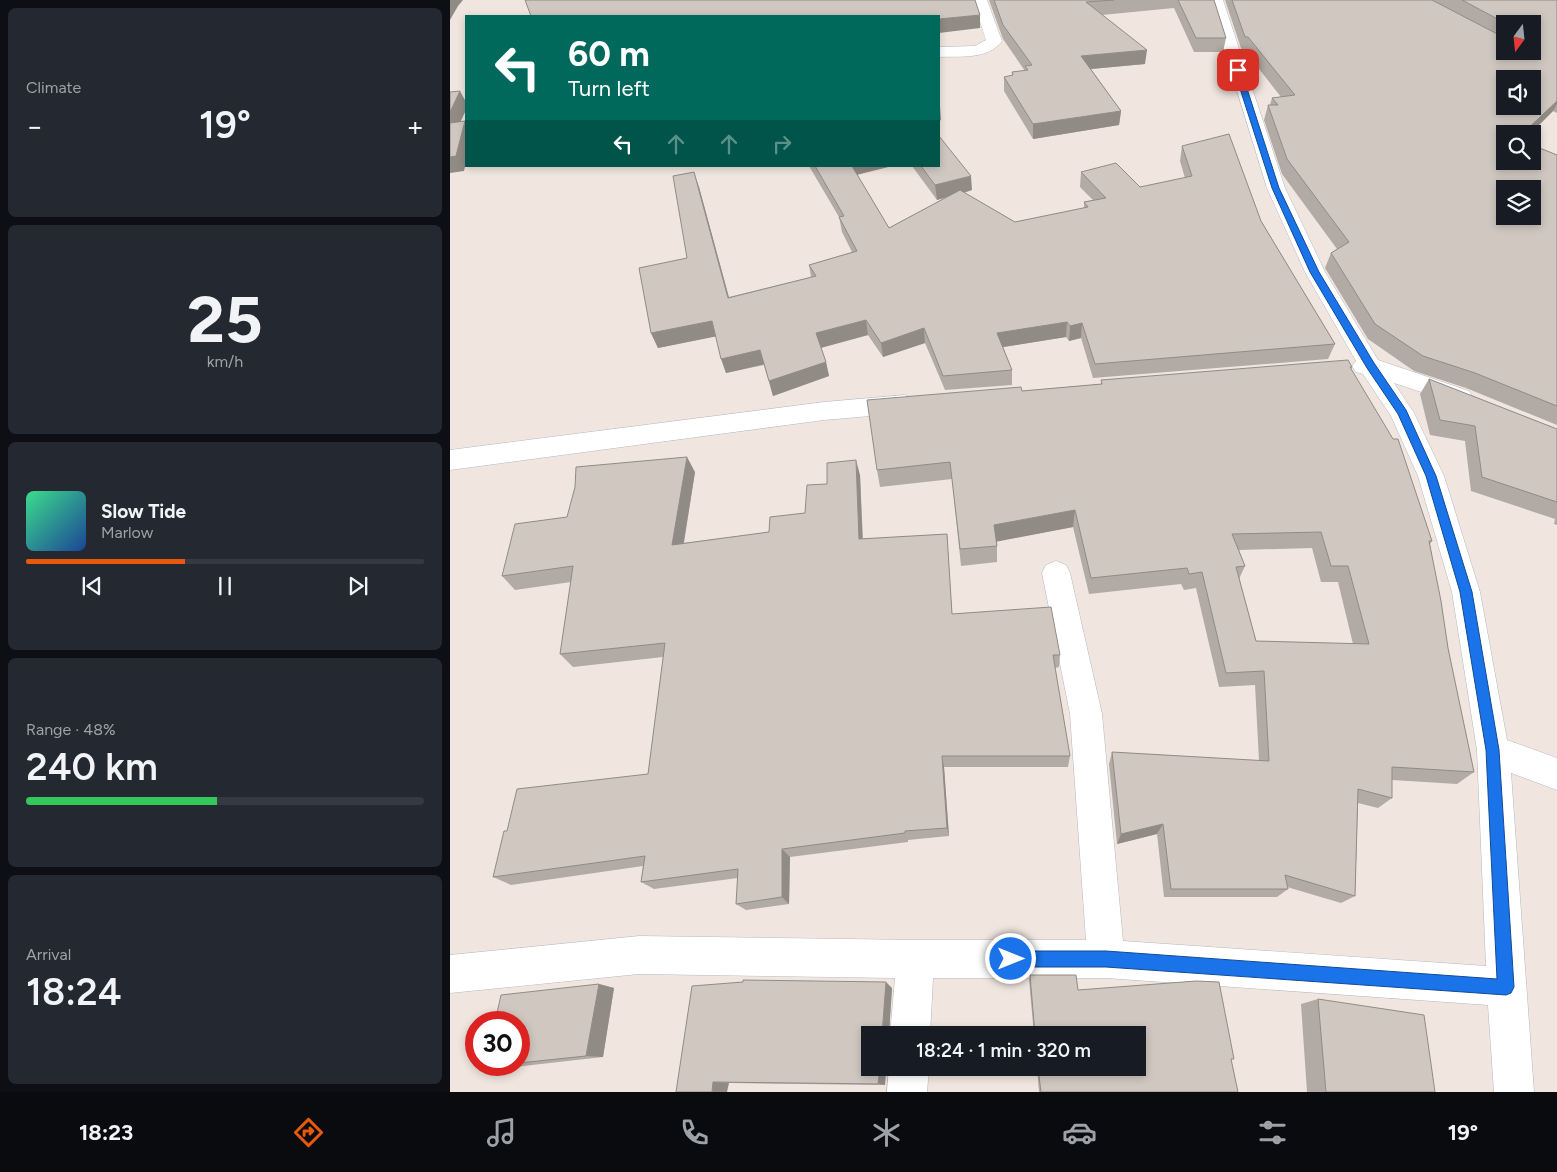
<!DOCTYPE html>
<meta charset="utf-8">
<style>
:root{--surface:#171b24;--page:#242831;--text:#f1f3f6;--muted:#9ea1a6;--line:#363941;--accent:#ea580c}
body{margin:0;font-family:Figtree,sans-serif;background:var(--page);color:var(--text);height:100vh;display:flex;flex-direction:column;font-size:19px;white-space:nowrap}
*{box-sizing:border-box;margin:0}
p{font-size:16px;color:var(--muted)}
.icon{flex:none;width:28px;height:28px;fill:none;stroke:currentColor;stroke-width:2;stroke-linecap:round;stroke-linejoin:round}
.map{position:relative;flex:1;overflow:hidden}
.panel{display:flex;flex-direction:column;gap:8px;padding:8px;background:#0d0f14;width:450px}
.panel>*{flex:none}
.guide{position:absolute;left:15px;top:15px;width:475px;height:152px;border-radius:0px;box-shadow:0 2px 8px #0003;background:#00695c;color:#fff;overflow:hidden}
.needle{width:32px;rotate:195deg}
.tools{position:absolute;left:1046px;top:15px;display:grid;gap:10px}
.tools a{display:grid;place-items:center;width:45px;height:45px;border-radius:0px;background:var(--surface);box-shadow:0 2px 8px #0003;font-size:25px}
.speed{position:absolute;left:15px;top:1011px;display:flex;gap:10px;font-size:25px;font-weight:700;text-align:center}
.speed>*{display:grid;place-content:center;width:65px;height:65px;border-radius:50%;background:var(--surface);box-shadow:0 2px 8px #0003;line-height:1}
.speed .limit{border:8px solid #d22;background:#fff;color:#111}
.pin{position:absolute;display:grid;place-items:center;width:42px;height:42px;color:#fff;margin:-21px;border-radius:10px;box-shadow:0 2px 8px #0006}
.me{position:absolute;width:55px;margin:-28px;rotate:90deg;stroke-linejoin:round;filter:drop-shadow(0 0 4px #0008)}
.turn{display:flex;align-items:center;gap:18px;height:105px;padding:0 20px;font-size:22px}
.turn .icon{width:65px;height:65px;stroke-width:2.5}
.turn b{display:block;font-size:35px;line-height:42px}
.lanes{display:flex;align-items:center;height:48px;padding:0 20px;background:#0003;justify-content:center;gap:25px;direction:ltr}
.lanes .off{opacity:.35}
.big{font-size:38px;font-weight:600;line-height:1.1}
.panel .widget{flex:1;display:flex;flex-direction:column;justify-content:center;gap:8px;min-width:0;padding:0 18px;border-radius:8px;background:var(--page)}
.panel .dial{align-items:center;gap:0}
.dial b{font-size:65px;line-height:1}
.song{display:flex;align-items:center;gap:15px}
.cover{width:60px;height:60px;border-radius:8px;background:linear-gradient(135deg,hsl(150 70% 55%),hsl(220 70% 35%))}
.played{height:5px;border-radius:2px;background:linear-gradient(90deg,var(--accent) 40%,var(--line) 40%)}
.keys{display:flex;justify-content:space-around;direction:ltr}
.heat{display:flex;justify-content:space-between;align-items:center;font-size:28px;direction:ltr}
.charge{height:8px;border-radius:4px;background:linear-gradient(90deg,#34c759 48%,var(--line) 0)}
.trip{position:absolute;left:411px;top:1026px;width:285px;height:50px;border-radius:0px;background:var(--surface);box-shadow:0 2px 8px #0003;font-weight:600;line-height:50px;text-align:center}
.tab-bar{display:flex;height:80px;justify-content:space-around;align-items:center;background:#090b0e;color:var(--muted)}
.tab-bar .icon{width:35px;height:35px}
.tab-bar .current{color:var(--accent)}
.tab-bar b{font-size:22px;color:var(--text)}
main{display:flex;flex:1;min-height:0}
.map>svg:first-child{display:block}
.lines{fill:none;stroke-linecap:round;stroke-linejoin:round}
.street-casing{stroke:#b3b8c2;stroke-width:1}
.street{fill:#fff;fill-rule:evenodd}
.wall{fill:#b2aba5;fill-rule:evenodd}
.shaded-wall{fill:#918b86}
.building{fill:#cfc7c0;stroke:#918b86;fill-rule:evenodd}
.route{fill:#1a73e8;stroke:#114b97}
</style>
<main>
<section class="panel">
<div class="widget"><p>Climate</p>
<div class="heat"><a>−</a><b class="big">19°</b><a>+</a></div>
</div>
<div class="widget dial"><b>25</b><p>km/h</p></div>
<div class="widget">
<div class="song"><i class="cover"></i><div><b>Slow Tide</b><p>Marlow</p></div></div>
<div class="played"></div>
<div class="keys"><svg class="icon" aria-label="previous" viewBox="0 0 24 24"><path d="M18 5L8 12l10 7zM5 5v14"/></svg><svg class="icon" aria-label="pause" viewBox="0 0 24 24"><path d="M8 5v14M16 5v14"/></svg><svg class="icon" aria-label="next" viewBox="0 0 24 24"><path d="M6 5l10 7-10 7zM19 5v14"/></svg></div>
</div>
<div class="widget"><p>Range · 48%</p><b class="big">240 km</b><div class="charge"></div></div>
<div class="widget"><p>Arrival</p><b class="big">18:24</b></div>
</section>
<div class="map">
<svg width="1107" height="1092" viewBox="0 0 1107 1092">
<rect width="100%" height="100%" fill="#f0e6df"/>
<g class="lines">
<defs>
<path id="street" d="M523,0H537L552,41C538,60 510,56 489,57V47L525,46L536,40Z
M759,0H773L835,188L875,272L928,360L1019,391L1023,397L1019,403L1011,405L944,383L964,413L994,476L1030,592L1057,740L1107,758V790L1061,773L1084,1092H1044L1038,1005L656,978H483L480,1035H440L445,978L189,974L0,993V955L189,936L465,940H636L620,714L592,573L596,565L606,561L616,565L620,573L652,714L673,941L1036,966L1027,750L1002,592L968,476L941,416L913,374L906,372L902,366L906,361L855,272L817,188Z
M455,395L463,398L467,404L463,410L455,413L374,420L0,470V450L374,402Z
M439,1068H479L477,1092H437Z"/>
</defs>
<use href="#street" class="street-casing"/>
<use href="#street" class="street"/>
</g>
<path class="wall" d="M539,0H764L776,38L773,52H744L724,8L652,15L695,64L641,69L671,111L669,125L583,139L554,91V77L562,76V72L575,71L553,39Z
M775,0H1107V113L1103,111L1080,134H1055L1107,155V425L1016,388L964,371L918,339L875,268L881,253L887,249L832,174L814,120L818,105H820L822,98L831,97L795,51H792ZM1055,24H1082L1055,51Z
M732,146L811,221L885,344L878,359L643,378L631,338L619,341L616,337L553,347L562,370V385L495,390L475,343L433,357L418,335L371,348L376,362L379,376L323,396L314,365L276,373L266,336L208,348L201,333L237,258L249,187L279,297L361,277L359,265L402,252L392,232L389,217L359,166H442L407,175L439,228L497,197L487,200L462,166H489L522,190L514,193L565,222L634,208V202L643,200L630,187L631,172L690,187L735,178L730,161Z
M902,367L901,369L982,541L980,544L998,648L1024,772L1007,784L942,780V798L928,808L908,803L905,896L891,903L837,887L838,889L827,897H714L707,834L667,844L659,764L662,752L809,761L805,685L769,687L746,588L734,590L731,584L639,594L623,527L547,541V562L511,566L502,479L430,487L427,470L572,391L651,384V380ZM862,548L871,582H888L903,644L806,641L789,579L795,566L789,550Z
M979,379L1107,429V525L1104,524L1105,519L1021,491L1015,441L980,435L970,394Z
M245,472L234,543L319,532L355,513L377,484L410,475L413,539L497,534L502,614L610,655L609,667L605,668L620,756L618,767H494L499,836L458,840V842L340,857L339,904L296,910L286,904L288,878L204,889L191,882L193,866L61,885L43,877L57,831L198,774L213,657L123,667L110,654L121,582L65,590L52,576L117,517Z
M580,975L628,990L781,1059L788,1092H589L587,1068H688V1035H584L579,980Z
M149,984L164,988L153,1057L55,1068L34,1066L35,1065H69V1022Z
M442,988L435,1085L279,1083L226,1092Z
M868,999L985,1092H857L851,1004Z"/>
<path class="shaded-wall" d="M0,0H13L8,6L0,20Z
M530,15V28L489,33V19Z
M697,50L695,64L630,70L631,56Z
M10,91L16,102V110L3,138L0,134V112Z
M1107,101V104L1103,111L1080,134H1072Z
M489,106H490L491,120L489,121Z
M671,111L669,125L583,139V124Z
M15,121L16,124V163L14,171L0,173V157Z
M399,166H442L401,176Z
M244,172L249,187L283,313L278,298Z
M521,176L522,190L487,200L485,185Z
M416,320L418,335L370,348L366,333Z
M262,321L268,336L208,348L201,333Z
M617,322L616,337L547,348V333Z
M632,323L631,338L619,341L620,326Z
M474,328L475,343L433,357L431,343Z
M310,350L315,364L276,373L271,359Z
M376,362L379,376L323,396L319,381Z
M237,457L245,472L231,559L222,545Z
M406,460L410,475L413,554L409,539Z
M625,510L623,527L545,542L544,525Z
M492,756L494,767L499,836L497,828Z
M713,824L707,834L667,844L671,834Z
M332,849L340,857L339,904L332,897Z
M436,982L442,988L439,1035H432Z
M149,984L164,988L153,1057L136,1056Z
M430,1068H436L435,1085L428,1084Z
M263,1082L279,1083L277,1092H262Z"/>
<path class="building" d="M75,0H525L530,15L489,19V16H81Z
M544,0H664L636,2L697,50L631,56L671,111L583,124L554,77L563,75L562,72L578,70L575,66L582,65L553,25Z
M728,0H764L776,38H746Z
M782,0H982L1055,38V51H1082V24H1057L1012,0H1107V101L1072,134H1055V161H1082V145L1107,155V406L1025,373L973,356L925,324L881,253L899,242L837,159L818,105H828L822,98L845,95L798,37H795ZM1055,79H1082V106H1055ZM1055,189H1082V216H1055Z
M10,91L0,112V92Z
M15,121L6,156L0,157V123Z
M779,134L811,221L885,344L645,364L632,323L620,326L617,322L547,333L562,370L493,376L474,328L431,343L416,320L366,333L376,362L319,381L310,350L271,359L262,321L201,333L189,268L237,258L223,176L244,172L278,298L366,276L359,265L407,251L389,217L394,216L365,166H402L439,228L510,190L565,222L638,207L634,202L656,198L631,172L666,163L690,187L742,176L732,146Z
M489,136L521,176L485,185L471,166H489Z
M898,360L902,367H900L943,439H948L982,541H979L991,601L998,648L1024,772L942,767V798L908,789L905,896L835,875L838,889H721L713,824L671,834L662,752L819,761L814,671L776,673L752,572L739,574L737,568L641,578L625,510L544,525L547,546L510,549L500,462L427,470L417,400L571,387L572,391L652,384L651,380ZM871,532L881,566H898L919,644L806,641L786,567L795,566L782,534Z
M979,379L1107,429V502L1032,477L1025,426L990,420Z
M237,457L222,545L319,532L320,517L355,513L357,485L377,484V463L406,460L409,539L497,534L502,614L601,607L610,655H603L620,756H492L497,828L455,831V833L332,849V897L286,904L288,869L191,882L195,856L43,877L54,831H57L67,789L198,774L215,643L110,654L123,566L52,576L65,524L117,517L125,487L126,467Z
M580,975H626L628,990L746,981L769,982L784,1059H781L788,1092H591L588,1068H688V1035H585Z
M293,980L436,982L432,1035H420V1068H430L428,1084L263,1082L262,1092H226L242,986L293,982Z
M149,984L136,1056L69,1063V1022H45L51,995Z
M868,999L974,1015L985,1092H876Z
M35,1065H49L34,1066Z"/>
<path class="route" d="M788,68L791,70L829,188L869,272L924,363L956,410L986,476L1022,592L1049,750L1064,987L1061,993L1056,995L656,967H561L555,965L553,959L555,953L561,951H656L1047,979L1036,750L1010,592L976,476L948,414L917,368L860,272L822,188L784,70Z"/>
</svg>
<div class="tools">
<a><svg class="needle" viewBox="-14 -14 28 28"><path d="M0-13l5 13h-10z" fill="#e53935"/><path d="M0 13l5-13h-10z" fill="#9ea1a6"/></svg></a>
<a><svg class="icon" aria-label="sound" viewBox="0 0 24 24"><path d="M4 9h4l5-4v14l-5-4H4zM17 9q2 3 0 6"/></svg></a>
<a><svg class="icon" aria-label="search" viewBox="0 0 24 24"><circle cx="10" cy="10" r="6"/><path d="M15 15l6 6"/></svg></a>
<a><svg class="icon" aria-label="layers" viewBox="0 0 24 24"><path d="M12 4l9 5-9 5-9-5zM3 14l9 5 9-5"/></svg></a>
</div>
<div class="speed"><div class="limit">30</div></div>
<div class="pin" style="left:788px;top:70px;background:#d93025"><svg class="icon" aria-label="arrive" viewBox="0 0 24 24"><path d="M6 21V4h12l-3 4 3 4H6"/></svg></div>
<svg class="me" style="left:561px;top:959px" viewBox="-20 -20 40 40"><circle r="17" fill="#1a73e8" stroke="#fff" stroke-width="3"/><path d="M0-11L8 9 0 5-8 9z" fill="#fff"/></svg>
<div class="trip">18:24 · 1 min · 320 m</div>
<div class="guide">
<div class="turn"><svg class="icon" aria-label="left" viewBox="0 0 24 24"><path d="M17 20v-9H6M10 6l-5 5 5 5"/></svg><div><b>60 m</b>Turn left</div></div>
<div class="lanes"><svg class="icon" aria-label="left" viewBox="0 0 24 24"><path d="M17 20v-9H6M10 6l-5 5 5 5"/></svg><svg class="icon off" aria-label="ahead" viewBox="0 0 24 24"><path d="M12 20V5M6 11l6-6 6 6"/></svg><svg class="icon off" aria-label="ahead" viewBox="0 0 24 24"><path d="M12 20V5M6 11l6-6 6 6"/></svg><svg class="icon off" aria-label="right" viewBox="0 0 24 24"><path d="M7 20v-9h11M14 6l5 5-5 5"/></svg></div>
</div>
</div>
</main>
<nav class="tab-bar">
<b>18:23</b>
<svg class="icon current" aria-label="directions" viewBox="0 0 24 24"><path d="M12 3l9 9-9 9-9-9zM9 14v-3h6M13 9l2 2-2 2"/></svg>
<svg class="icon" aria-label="music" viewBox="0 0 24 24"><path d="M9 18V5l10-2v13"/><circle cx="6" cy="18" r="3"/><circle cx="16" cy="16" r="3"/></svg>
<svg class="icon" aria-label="phone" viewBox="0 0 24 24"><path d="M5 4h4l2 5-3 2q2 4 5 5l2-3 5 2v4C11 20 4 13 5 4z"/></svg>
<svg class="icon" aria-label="climate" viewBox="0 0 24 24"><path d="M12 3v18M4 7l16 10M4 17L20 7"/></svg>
<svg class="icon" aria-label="car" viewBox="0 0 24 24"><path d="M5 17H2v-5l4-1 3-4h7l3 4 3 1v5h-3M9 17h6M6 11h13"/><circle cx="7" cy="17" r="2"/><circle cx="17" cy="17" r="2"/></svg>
<svg class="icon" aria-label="filters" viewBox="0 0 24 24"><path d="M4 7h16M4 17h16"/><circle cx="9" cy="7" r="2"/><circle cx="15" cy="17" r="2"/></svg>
<b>19°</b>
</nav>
